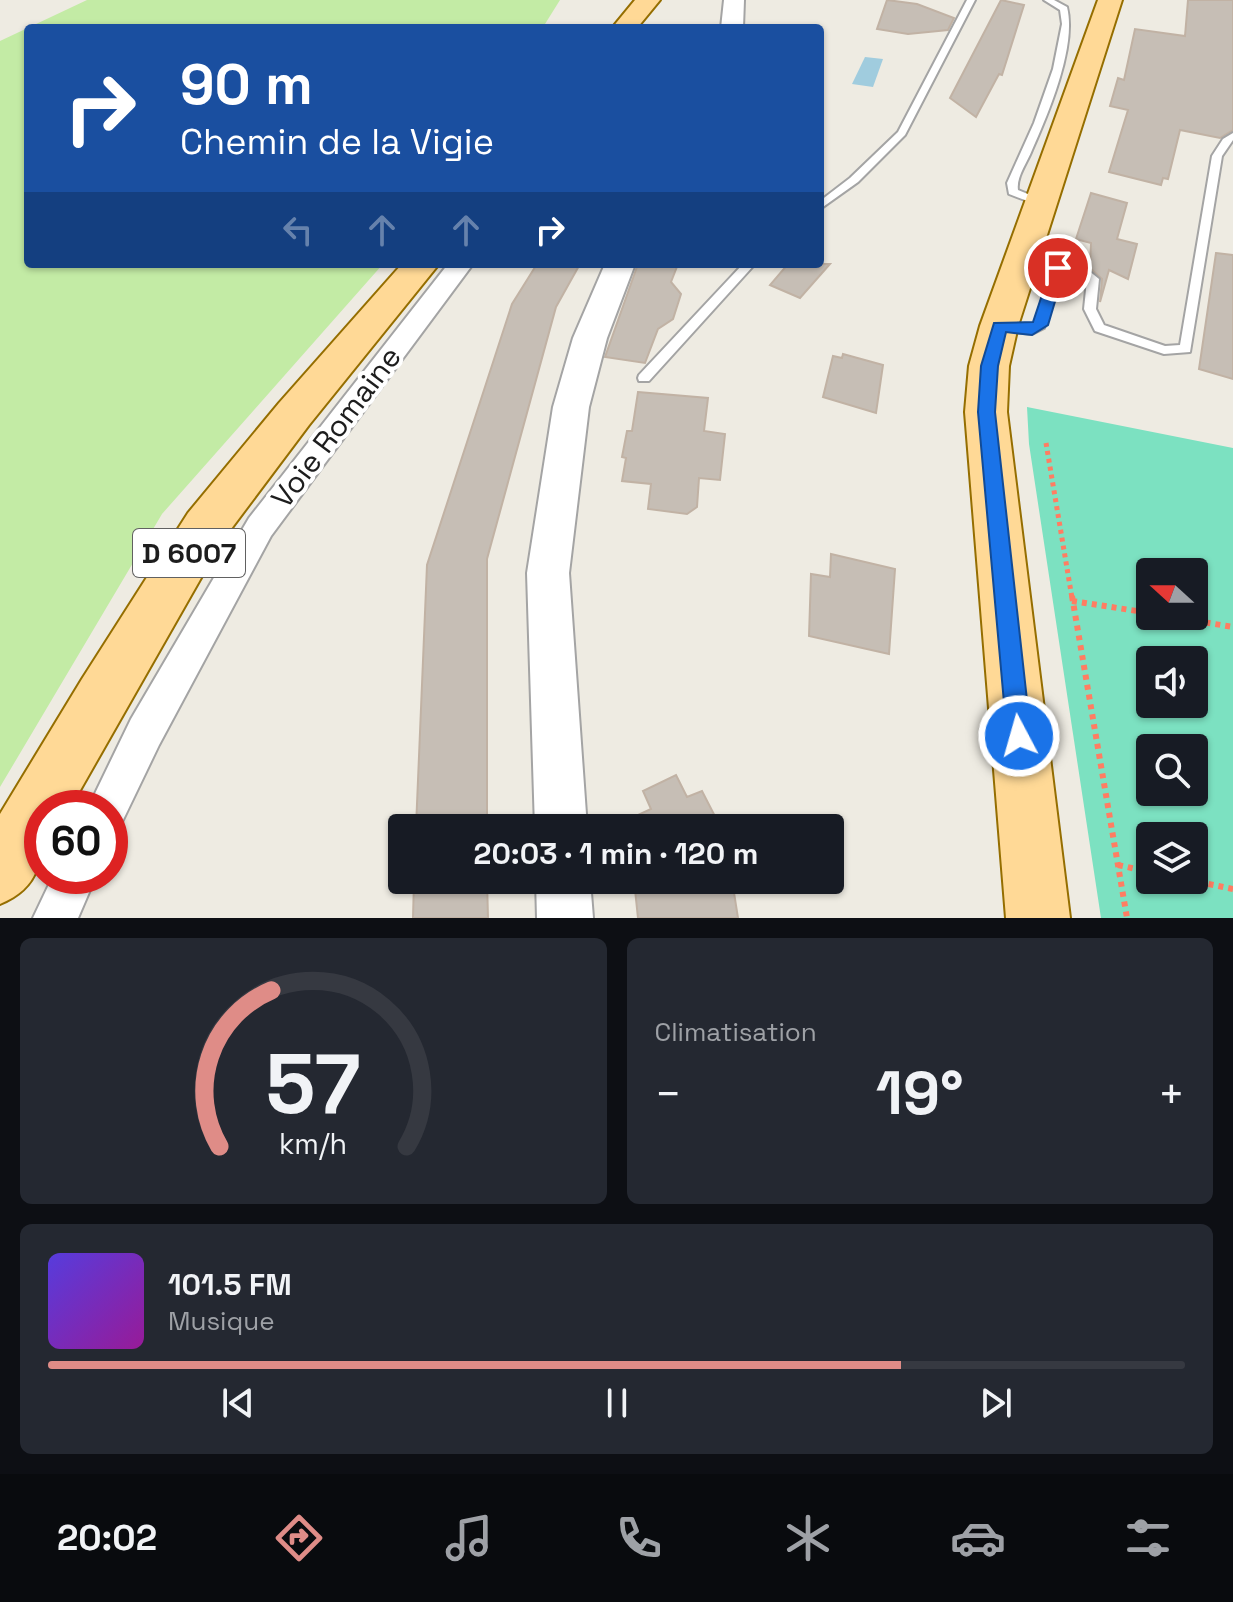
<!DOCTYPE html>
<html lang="fr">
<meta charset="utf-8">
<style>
:root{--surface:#171b24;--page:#242831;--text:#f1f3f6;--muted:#9ea1a6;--line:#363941;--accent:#df8c87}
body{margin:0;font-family:"Space Grotesk",sans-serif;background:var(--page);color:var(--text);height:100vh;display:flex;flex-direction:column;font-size:30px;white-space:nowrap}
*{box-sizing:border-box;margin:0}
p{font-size:26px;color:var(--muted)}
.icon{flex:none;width:44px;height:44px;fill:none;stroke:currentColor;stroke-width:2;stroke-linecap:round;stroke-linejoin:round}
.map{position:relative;height:918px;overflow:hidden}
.panel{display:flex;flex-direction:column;gap:20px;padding:20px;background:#0d0f14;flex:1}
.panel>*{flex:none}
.top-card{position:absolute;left:24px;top:24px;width:800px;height:244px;border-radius:8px;box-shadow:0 2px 6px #0004;background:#1a4fa0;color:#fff;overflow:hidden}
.needle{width:52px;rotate:291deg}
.tools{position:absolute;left:1136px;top:558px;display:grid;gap:16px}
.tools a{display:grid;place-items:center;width:72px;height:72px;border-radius:8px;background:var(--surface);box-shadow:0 2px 6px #0004;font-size:40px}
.speed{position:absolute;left:24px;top:790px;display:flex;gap:16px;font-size:40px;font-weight:700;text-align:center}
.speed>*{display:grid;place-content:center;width:104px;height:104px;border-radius:50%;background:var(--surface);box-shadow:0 2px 6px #0004;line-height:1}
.speed .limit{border:12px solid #d22;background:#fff;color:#111}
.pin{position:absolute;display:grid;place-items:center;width:68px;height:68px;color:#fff;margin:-34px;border:4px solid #fff;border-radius:50%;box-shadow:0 2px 8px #0007}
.me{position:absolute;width:88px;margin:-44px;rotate:354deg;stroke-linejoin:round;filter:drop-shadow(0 0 6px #0008)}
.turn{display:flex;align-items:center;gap:28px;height:168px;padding:0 24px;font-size:36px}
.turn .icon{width:104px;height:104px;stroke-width:2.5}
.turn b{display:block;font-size:56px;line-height:68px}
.lanes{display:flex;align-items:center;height:76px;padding:0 24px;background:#0003;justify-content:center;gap:40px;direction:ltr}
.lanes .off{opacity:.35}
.big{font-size:60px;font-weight:700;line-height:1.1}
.panel .widget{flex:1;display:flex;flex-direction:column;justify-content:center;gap:12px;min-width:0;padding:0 28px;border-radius:12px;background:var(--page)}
.panel .dial{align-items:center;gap:0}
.dial svg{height:208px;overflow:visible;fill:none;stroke:var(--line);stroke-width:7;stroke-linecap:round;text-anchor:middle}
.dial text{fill:var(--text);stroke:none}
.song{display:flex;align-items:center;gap:24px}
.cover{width:96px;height:96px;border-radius:12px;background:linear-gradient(135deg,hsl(250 70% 55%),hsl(300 70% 35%))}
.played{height:8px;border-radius:4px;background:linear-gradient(90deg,var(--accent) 75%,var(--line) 75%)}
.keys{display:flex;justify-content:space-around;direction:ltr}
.heat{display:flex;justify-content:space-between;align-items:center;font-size:44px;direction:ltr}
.panel .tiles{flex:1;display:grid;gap:20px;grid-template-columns:1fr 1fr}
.widget:last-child{grid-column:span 2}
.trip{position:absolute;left:388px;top:814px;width:456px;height:80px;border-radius:8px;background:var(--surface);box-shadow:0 2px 6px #0004;font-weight:700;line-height:80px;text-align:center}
.tabs{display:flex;height:128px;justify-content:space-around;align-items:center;background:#090b0e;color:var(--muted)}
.tabs .icon{width:56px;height:56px}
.tabs .current{color:var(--accent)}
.tabs b{font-size:36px;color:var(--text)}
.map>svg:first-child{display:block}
.grass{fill:#c3eba5}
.pitch{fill:#7ce1c1;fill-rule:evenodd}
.water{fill:#a0ccde}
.building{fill:#c6beb5;stroke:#c1b2a4;stroke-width:2}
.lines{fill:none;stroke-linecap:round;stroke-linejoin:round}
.service-casing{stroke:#a4a4a4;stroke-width:4}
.minor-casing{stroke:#a4a4a4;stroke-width:4}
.tertiary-casing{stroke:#a4a4a4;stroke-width:4}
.primary-casing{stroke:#956e00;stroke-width:4}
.path-far1{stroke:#ff7d62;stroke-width:5;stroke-dasharray:4 4;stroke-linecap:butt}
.path{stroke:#ff7d62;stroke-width:6;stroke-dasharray:5 5;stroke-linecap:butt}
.service{fill:#fff;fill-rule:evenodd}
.minor{fill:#fff;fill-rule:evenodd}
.tertiary{fill:#fff;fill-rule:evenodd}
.primary{fill:#ffd996;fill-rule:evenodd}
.route{fill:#1a73e8;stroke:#114b97;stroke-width:2}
.labels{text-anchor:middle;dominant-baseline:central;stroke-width:8;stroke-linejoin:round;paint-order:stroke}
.shield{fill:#fff;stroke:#616161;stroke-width:2}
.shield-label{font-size:28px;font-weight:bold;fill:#1d1d1d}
.street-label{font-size:30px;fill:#1d1d1d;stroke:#fff}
</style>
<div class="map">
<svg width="1233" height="918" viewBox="0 0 1233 918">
<rect width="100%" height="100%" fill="#eeebe2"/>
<path class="grass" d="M87,0H560L545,24L525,28H28V264H383L162,514L0,787V41Z"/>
<path class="pitch" d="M1027,407L1233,448V918H1101L1029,444ZM1150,572H1194V616H1150ZM1194,660V704H1150V660ZM1194,748V792H1150V748ZM1150,836H1194V880H1150Z"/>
<path class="water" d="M865,57L883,59L873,87L852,84Z"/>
<path class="building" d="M887,0L917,4L954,18L948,30L908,34L877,29Z
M1001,0L1024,5L1002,75L999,74L976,117L950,98Z
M1188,0H1233V130L1220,138L1180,130L1168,179L1163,178L1161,185L1109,172L1128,110L1110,106L1118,78L1124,80L1135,29L1185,36Z
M1091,193L1127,203L1117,239L1137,244L1128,279L1109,270L1100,302L1102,279L1090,268L1091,243L1076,239Z
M1216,253L1233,255V379L1199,369Z
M537,264H580L556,307L487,559V828H416L427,565L512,304Z
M638,264H678L671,282L681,294L673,319L658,329L645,363L605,357Z
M788,264H830L800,298L770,285Z
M843,354L883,365L876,413L823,397L833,356L842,358Z
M638,392L708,398L704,431L725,434L720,480L699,478L697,507L687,514L648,509L651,484L622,481L626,458L622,457L627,431H632Z
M831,554L895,569L889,654L809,636L811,574L830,577Z
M676,775L687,797L702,791L721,828H628L627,820L651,809L643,791Z
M414,880H487L488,918H413Z
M634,880H732L738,918H638Z"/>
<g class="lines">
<defs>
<path id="service" d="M967,0H975L905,135L858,182L820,209V201L850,178L898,132Z
M1044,0H1054L1067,7C1077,46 1048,114 1032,150C1027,163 1016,177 1018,190L1045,201V205L1041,206L1009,194L1007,183L1034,123L1053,69L1062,24L1060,10Z
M1233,133V140L1222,156L1190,352L1164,354L1095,331L1084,309L1087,280L1076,271H1063L1044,328L1032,334L996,330L994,327L996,324L1000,323L1030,326L1035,323L1054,266H1083L1099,279L1096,309L1104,325L1165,346L1180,345L1212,156L1223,139Z
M743,264H755L649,381H639L638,378L639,375Z"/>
<path id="minor" d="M448,264H473L271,536L159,745L122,822L110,827V808H88L131,719L249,518Z
M53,876H96L78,918H33Z"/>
<path id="tertiary" d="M724,0H744L743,28H721Z
M605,264H635L607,338L589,407L569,573L587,828H535L527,573L553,407L573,338Z
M536,880H590L593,918H537Z"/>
<path id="primary" d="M635,0H660L637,28H612Z
M1098,0H1122L1018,326L1009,366L1007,412L1070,918H1006L965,412L969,366L980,326Z
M402,264H439L309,425L222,541L70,808H42C42,851 46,885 0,904V814L82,679L188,513L279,403Z"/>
</defs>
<use href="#service" class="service-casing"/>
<use href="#minor" class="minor-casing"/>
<use href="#tertiary" class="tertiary-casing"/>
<use href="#primary" class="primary-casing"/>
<path class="path-far1" d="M1046,443L1072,598"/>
<path class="path" d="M1072,596L1127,918
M1072,601L1150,613
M1166,616L1233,627
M1118,865L1150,872
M1189,880L1233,889"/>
<use href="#service" class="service"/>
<use href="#minor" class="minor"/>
<use href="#tertiary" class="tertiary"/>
<use href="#primary" class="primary"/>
</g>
<path class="route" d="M1058,263L1065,268L1048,325L1032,335L1006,332L998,366L995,412L1031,736L1027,744L1019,747L1011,744L1007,736L978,412L981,366L994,323L1033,322L1051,268Z"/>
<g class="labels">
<rect class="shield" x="133" y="529" width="112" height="48" rx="6"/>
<g class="shield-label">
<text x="189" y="553">D 6007</text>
</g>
<g class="street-label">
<text transform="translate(336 427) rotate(-53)">Voie Romaine</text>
</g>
</g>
</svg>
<div class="tools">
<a><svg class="needle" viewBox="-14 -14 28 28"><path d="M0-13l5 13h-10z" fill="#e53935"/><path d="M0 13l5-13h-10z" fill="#9ea1a6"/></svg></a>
<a><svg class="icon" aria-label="sound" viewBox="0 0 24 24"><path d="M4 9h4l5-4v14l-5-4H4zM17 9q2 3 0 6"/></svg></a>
<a><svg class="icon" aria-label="search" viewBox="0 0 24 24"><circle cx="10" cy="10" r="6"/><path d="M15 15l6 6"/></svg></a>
<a><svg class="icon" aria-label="layers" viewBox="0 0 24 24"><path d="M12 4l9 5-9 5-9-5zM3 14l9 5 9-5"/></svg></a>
</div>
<div class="speed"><div class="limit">60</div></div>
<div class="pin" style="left:1058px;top:268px;background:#d93025"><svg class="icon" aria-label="arrive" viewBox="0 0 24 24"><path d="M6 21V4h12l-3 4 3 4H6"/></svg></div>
<svg class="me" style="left:1019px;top:736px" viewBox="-20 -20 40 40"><circle r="17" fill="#1a73e8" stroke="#fff" stroke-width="3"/><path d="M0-11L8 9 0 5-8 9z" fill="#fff"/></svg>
<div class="trip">20:03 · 1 min · 120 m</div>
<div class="top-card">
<div class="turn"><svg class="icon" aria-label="right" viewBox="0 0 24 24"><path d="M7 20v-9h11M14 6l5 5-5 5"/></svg><div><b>90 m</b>Chemin de la Vigie</div></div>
<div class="lanes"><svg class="icon off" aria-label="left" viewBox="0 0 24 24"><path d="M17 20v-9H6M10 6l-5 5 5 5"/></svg><svg class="icon off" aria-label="ahead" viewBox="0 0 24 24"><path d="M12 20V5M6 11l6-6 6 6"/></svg><svg class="icon off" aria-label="ahead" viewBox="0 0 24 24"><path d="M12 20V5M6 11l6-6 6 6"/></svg><svg class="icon" aria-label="right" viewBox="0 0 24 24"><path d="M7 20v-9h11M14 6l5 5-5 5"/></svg></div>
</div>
</div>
<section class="panel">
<div class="tiles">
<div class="widget dial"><svg viewBox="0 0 100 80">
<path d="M14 69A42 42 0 1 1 86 69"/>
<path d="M14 69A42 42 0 0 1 34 9" stroke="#df8c87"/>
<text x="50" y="56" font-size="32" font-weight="700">57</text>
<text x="50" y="72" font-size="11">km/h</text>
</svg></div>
<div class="widget"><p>Climatisation</p>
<div class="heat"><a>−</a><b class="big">19°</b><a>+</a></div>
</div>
<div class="widget">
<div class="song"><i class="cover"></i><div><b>101.5 FM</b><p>Musique</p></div></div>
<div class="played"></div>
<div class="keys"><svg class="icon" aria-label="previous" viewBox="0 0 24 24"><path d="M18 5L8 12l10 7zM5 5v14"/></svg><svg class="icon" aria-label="pause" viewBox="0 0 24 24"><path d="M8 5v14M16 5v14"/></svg><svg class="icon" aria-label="next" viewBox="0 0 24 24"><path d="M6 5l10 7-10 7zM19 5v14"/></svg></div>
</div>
</div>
</section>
<nav class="tabs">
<b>20:02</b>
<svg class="icon current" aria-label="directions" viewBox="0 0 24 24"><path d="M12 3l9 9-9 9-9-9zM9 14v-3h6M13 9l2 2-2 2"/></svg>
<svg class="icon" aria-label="music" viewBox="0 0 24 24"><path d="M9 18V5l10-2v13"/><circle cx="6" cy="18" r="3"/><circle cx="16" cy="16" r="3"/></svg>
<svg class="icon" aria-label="phone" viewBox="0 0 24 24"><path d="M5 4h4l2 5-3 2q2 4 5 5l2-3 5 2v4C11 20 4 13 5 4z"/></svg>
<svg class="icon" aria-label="climate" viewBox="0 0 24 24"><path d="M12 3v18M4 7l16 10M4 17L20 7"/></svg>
<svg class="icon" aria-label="car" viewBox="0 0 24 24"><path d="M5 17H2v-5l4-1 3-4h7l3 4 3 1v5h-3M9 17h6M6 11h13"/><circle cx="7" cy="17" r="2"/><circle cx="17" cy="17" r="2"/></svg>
<svg class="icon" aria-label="filters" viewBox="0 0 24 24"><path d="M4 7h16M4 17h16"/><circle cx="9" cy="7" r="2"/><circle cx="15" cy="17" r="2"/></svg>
</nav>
